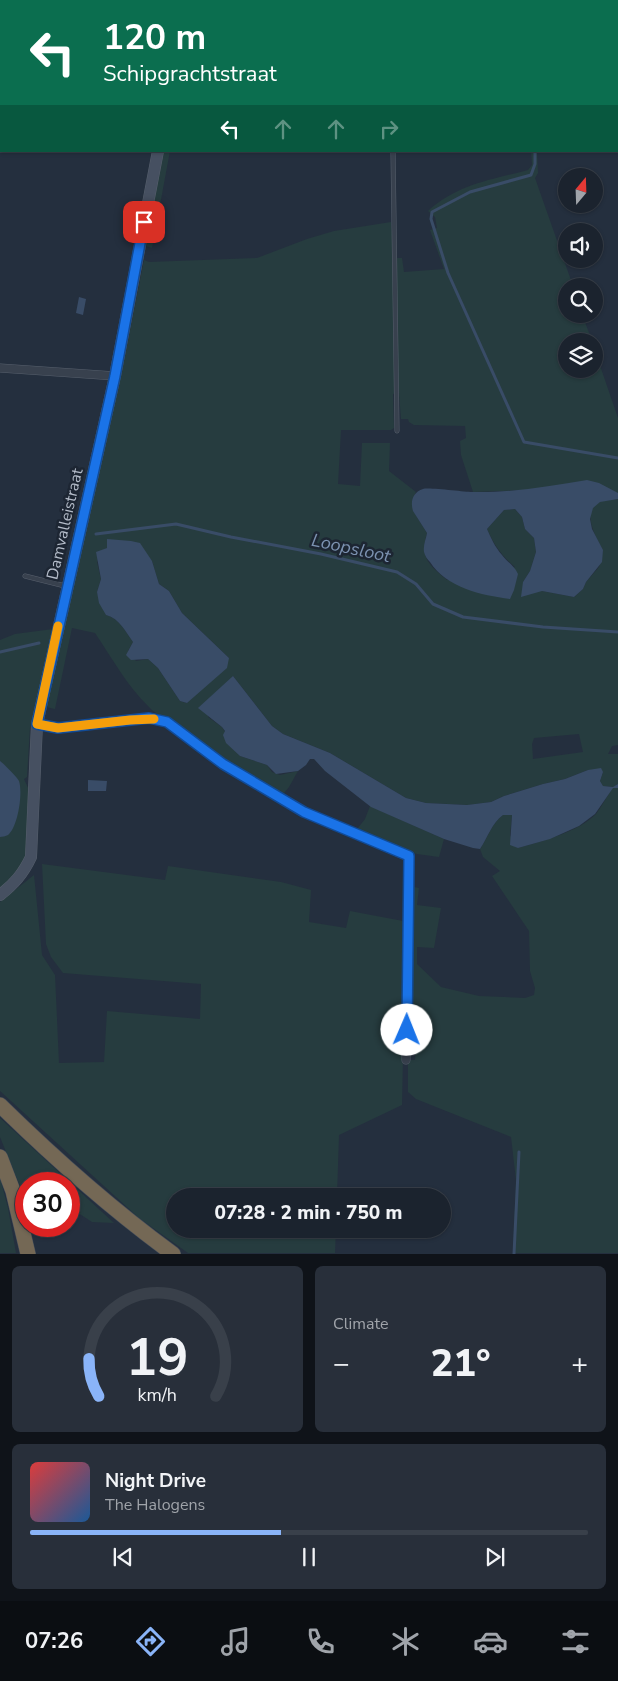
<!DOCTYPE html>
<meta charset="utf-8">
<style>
:root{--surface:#1b232e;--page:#282f3a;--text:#f1f3f6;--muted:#a0a4aa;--line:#39404a;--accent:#8ab4f8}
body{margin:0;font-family:"Nunito Sans",sans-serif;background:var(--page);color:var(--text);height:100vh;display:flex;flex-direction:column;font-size:19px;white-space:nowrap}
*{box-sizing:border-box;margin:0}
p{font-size:16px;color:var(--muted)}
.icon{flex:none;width:28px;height:28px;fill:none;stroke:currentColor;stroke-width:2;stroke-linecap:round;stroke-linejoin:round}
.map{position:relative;height:1254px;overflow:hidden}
.panel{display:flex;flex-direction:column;gap:12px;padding:12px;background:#0f1319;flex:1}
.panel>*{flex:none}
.hud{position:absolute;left:0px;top:0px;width:619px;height:152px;box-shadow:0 1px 4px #0004,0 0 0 1px var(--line);background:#0b6e4f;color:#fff;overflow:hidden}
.needle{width:32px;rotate:19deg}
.controls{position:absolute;left:558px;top:168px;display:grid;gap:10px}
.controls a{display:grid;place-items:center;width:45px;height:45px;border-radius:50%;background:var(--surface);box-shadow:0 1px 4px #0004,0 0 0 1px var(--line);font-size:25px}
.speed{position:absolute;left:15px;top:1172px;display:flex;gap:10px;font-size:25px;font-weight:700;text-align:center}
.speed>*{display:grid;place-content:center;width:65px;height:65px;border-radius:50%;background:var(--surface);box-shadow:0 1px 4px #0004,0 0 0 1px var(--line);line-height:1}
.speed .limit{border:8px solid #d22;background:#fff;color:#111}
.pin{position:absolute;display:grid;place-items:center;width:42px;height:42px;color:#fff;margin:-21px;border-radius:10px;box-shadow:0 2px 8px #0006}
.me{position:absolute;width:55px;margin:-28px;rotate:1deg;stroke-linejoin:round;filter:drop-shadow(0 0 4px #0008)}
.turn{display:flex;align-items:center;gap:18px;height:105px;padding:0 20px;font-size:22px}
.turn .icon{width:65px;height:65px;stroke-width:2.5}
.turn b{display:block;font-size:35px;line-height:42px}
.lanes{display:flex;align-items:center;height:48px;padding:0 20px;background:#0003;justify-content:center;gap:25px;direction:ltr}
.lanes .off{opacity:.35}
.big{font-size:38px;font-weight:800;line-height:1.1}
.panel .card{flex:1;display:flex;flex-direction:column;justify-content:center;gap:8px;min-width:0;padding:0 18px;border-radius:8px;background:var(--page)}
.panel .dial{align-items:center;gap:0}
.dial svg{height:130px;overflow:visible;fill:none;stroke:var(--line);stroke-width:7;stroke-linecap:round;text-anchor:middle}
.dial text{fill:var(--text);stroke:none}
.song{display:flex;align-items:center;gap:15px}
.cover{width:60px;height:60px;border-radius:8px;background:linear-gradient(135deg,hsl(0 70% 55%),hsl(210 70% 35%))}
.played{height:5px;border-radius:2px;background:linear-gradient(90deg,var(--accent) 45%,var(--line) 45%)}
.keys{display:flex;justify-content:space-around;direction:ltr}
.heat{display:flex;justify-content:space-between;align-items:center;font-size:28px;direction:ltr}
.panel .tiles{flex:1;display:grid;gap:12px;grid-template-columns:1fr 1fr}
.card:last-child{grid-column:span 2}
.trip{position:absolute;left:166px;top:1188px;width:285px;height:50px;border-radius:25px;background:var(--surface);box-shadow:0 1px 4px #0004,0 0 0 1px var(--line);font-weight:800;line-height:50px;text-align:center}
.tabs{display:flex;height:80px;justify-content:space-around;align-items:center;background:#0b0e12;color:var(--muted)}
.tabs .icon{width:35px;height:35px}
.tabs .selected{color:var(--accent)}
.tabs b{font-size:22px;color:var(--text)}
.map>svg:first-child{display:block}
.green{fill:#263c3f;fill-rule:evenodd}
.water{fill:#394c67}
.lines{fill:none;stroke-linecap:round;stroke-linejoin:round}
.stream{stroke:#394c67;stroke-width:3}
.lane-casing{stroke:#565f6c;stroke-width:5}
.street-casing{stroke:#565f6c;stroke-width:9}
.secondary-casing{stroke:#565f6c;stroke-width:12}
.highway-casing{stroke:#434c59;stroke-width:16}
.lane{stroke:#38414e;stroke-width:4}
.street{stroke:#38414e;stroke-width:8}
.secondary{stroke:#465061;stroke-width:11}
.highway{stroke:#746855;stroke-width:15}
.route-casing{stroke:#114b97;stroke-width:12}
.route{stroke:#1a73e8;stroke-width:9}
.slow{stroke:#f59e0b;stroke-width:9}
.labels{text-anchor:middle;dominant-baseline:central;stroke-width:5;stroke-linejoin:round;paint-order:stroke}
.street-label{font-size:16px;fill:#b4bcc9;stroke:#1d2633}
.water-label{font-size:18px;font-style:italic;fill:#7c92b1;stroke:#1d2633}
</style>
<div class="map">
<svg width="618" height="1254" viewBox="0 0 618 1254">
<rect width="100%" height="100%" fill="#242f3e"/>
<path class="green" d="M163,151H170L152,248L146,246Z
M531,151H537L538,173L535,178L573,286H566V314H582L592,341H566V369H594V348L618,418V493L527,490L473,492L461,455L460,441L466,438L465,426L414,425L409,422L408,419H401L399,393L393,394L394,428L391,430H341L338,484L360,486L362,443H390L389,471L416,492C407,508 419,519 427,533C420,558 428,564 447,580L515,567C502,556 494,545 487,529L504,510L515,509L522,517L525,529L534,538L536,552L530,571L523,582L542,591L574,597L583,589L586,582L599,567L603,550C596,538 579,508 602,501C607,500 613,500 618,499V745L612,746L608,754H618V784L614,787L618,788V1253H513L516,1180L511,1137L416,1099L408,1092V1060H415L417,1029L423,1017L411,1015L404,1011L402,1105L339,1135L337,1196H175V1229H336L335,1253H188L139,1218L0,1091V902L34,875L42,955L55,975L59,1063L104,1062L107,1011L200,1019L201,984L63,973L51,957L46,944L42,864L165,880L168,866L281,882L311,890L309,922L346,928L350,911L403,921L404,885L419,888L417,905L441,908L434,948L417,947V964L441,987L479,996L525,998L534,995L535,988L530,971L529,931L492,876L500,871L483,857L480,849C488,837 492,823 503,815H512L510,835L518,848C540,842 580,831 596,814C602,806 607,796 613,787L603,786L600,781L603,772L588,770L565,779L543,784L504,796L491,802L468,805L426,803L406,798L330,753L283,734L272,726L233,676L208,717L222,727L240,756L267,765L272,772L280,775L298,771L289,787L284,793C246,780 214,751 181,728C171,721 157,716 149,707C127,686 112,658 95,633L72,628L55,709L46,707L108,426L124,361L144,260L149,262L257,258L307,239L334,231L391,222L394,258H402L404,272L444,269L430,230L437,228L435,217L428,211C458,184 491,180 528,170L532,165ZM107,548L152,561L159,584L169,591L182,613L229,658L187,703L180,701L158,668L148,659L136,661L128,651L133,642C125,631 120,619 106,615L97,592L101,579L97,562L103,550ZM579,734L583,752L533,759L532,744L534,738Z
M53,629L33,719L30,727L27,777L24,779L29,790L28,849L22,864L0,890V837L7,835L15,778L0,761V640L15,634Z
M370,806L444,839L439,857L417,854L354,833L365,819Z
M0,1118L114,1223L92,1222L69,1207V1184H26V1201L0,1137Z
M0,1178L8,1208L16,1253H0Z"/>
<path class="water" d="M79,297L86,299L83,315L76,313Z
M587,480L599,483L618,493V499L600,502L593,508L590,519L592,529L603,550L602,562L586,582L583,589L574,597L542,591L521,597L523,582L530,571L536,552L534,538L525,529L522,517L515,509L504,510L487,529C491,538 495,547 502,555C507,562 514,565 518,574L514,590L510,599C481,595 447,588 430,562C427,559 425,556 424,552C423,545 426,539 427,533L413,511C410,501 413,492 423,489C428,487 464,492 472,492C512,493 549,486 587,480Z
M107,539L131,541L140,543L152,561L159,584L169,591L182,613L229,658L227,668L187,703L180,701L158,668L148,659L131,660L126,655L133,642C125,631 120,619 106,615L99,603L97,592L101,579L96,552L107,548Z
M233,676L272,726L283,734L330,753L406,798L426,803L467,805L491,802L504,796L543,784L565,779L588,770L601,768L603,772L600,781L603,786L613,787L618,784V788H613L595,814L579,826L550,839L518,848L510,845L512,815H503C492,823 488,837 480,849L473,848L444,839L371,807L325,771L314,759H310L306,765L298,771L276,774L267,765L240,756L226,743L223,735L225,731L222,727L198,708Z
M0,761C4,764 17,777 19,781C23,793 18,827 8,835C6,836 2,837 0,837Z
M88,780L107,781L106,791H88Z"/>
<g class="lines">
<path class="stream" d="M535,151V164L531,175L470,192L432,212L431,219L448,273L524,442L618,458
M96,534L176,524L231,537L321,554L397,572L416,584L433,604L463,617L543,627L618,632
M0,652L39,643
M514,1254L519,1152"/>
<defs>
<path id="lane" d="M391,0V1
M618,49V48
M393,151L397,431
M25,576L65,586"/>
<path id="street" d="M0,368L115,376
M37,724L58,728L149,718L167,722L223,764L304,812L409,857L406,1060"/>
<path id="secondary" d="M509,0L520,1
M183,1V0
M0,895C14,884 23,874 31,857L37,724L115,376L158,151"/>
<path id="highway" d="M0,1105C53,1157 113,1210 173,1254
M0,1157L13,1191L28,1254"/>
</defs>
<use href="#lane" class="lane-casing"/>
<use href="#street" class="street-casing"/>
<use href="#secondary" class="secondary-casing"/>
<use href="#highway" class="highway-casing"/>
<use href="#lane" class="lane"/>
<use href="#street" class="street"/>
<use href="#secondary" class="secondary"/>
<use href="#highway" class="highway"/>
</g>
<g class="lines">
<defs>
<path id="route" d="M144,222L115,376L37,724L58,728L149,718L167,722L223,764L304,812L409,856L407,1030"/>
</defs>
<use href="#route" class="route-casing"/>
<use href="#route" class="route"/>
<path class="slow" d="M58,626L37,724L58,728L130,720L154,719"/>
</g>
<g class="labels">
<g class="street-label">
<text transform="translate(65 524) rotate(-77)">Damvalleistraat</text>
</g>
<g class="water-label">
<text transform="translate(351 548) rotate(12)">Loopsloot</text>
</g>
</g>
</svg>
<div class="controls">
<a><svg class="needle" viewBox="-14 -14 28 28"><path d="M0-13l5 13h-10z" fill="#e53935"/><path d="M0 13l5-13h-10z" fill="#a0a4aa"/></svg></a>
<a><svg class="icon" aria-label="sound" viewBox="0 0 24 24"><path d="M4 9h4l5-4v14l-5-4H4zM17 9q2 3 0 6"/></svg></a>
<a><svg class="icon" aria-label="search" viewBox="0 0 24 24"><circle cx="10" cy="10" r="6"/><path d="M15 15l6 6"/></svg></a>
<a><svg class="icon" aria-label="layers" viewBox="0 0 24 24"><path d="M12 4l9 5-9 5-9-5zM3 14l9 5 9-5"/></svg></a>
</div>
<div class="speed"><div class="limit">30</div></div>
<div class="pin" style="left:144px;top:222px;background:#d93025"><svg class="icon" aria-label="arrive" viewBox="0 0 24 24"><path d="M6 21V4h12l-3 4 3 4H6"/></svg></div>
<svg class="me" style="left:407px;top:1030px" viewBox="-20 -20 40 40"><circle r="19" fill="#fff"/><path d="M0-13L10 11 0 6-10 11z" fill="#1a73e8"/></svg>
<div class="trip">07:28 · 2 min · 750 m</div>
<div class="hud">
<div class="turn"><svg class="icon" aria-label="left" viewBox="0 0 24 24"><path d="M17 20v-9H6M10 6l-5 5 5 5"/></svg><div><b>120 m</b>Schipgrachtstraat</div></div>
<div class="lanes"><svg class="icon" aria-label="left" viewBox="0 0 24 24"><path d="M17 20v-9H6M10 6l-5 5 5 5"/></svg><svg class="icon off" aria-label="ahead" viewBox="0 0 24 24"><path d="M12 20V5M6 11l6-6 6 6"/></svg><svg class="icon off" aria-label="ahead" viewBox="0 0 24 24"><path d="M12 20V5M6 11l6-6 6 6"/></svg><svg class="icon off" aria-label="right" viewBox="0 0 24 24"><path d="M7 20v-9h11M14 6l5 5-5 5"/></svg></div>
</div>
</div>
<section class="panel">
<div class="tiles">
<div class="card dial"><svg viewBox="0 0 100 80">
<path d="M14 69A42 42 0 1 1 86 69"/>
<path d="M14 69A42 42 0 0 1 8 46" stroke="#8ab4f8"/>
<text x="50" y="56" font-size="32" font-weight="700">19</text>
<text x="50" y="72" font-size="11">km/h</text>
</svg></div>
<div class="card"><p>Climate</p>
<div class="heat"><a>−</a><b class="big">21°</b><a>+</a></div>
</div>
<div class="card">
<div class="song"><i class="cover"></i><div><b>Night Drive</b><p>The Halogens</p></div></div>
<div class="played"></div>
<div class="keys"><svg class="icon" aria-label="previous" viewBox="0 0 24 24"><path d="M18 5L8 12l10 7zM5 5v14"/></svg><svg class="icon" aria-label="pause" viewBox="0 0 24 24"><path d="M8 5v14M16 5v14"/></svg><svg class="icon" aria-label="next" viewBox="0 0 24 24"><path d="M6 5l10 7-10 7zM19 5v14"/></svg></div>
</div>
</div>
</section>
<nav class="tabs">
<b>07:26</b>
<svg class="icon selected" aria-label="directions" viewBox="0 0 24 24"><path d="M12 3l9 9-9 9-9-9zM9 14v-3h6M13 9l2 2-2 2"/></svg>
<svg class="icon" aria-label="music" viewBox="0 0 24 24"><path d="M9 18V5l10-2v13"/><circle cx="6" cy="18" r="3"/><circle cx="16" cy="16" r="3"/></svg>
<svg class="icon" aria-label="phone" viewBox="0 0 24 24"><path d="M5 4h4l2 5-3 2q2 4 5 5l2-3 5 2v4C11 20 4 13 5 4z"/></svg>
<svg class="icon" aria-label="climate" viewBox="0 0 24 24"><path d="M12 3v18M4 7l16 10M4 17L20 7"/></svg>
<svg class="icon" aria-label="car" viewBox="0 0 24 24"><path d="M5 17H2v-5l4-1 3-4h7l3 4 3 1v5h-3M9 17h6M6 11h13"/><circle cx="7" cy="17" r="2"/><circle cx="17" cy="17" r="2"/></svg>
<svg class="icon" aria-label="filters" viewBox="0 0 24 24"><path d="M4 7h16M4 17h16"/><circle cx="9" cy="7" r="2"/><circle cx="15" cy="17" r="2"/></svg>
</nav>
